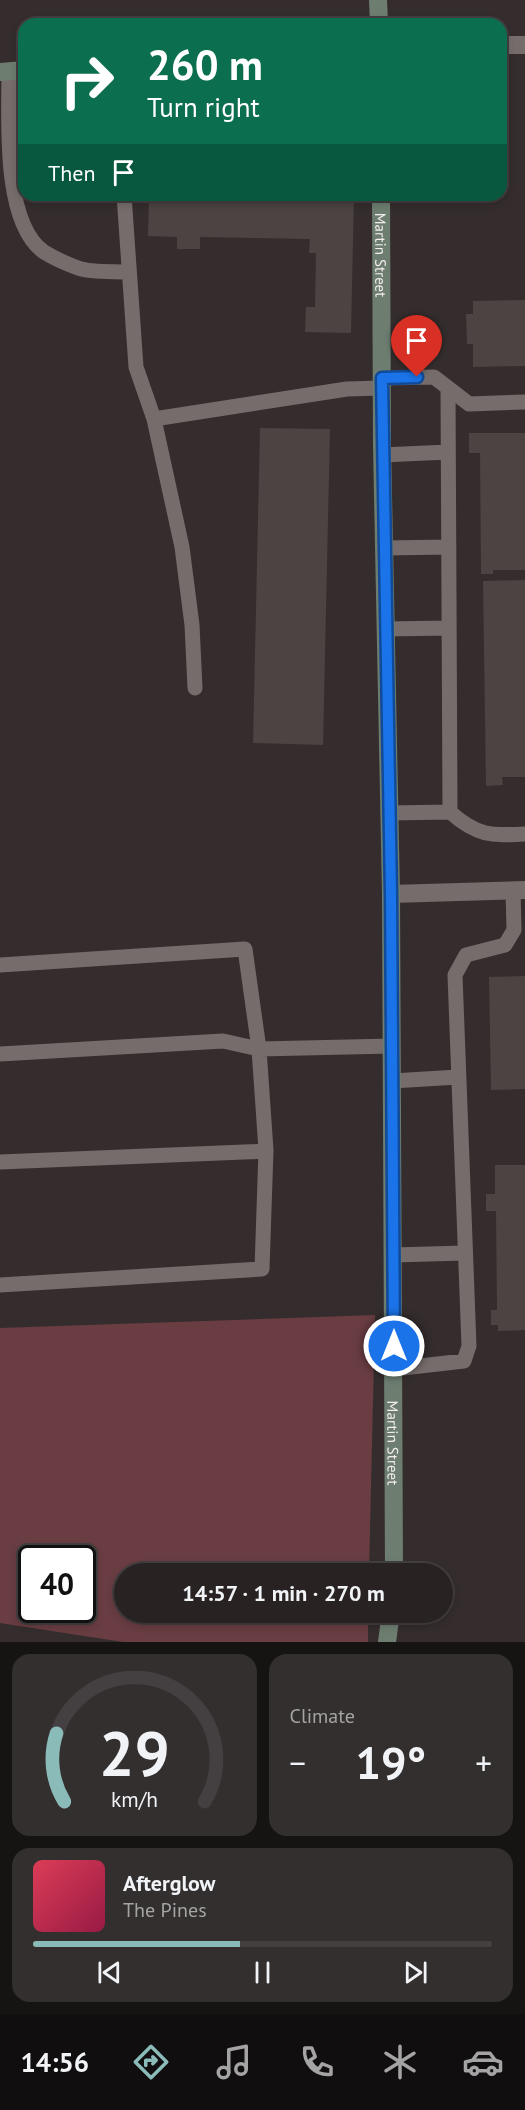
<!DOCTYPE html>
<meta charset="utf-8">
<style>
:root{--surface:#282222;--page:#342f2f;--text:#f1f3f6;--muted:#a5a4a5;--line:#443f40;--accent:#8bbbb9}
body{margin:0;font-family:"PT Sans",sans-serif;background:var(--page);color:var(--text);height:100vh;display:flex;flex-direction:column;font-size:22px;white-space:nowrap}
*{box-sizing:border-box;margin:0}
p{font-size:20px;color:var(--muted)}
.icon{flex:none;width:33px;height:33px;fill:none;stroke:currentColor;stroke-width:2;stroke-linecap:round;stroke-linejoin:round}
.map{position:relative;height:1642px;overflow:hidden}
.drawer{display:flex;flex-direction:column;gap:12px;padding:12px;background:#161313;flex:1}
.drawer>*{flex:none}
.guide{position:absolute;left:18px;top:18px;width:489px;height:183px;border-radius:18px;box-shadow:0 3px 9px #0003,0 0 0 2px var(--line);background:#0b6e4f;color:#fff;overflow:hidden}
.speed{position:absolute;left:18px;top:1545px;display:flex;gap:12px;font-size:30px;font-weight:700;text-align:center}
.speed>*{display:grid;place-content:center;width:78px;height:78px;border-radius:50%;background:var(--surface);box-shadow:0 3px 9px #0003,0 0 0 2px var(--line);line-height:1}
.speed .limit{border:3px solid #111;border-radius:9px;background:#fff;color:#111}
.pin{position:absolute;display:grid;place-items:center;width:51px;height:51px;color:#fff;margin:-62px -26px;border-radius:50% 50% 50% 0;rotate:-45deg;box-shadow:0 0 6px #0007}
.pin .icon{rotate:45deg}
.me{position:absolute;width:66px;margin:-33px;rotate:0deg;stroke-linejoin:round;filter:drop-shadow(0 0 4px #0008)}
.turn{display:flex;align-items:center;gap:21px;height:126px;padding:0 30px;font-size:27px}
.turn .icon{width:78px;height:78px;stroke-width:2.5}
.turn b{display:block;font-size:42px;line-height:51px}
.then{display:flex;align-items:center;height:57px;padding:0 30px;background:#0003;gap:12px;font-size:22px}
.big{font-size:45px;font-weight:700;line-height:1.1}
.drawer .tile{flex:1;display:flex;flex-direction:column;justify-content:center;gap:9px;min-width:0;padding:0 21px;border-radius:18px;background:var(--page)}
.drawer .dial{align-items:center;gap:0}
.dial svg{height:156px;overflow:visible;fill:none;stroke:var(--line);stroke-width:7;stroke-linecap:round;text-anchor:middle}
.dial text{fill:var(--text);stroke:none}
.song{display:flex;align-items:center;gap:18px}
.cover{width:72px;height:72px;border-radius:9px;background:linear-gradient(135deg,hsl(350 70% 55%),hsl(340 70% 35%))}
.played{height:6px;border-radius:3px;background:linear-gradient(90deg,var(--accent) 45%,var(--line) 45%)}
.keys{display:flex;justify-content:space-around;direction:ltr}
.heat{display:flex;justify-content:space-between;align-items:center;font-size:33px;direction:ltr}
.drawer .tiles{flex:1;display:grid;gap:12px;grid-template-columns:1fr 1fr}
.tile:last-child{grid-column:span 2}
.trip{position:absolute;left:114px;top:1563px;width:339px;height:60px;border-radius:30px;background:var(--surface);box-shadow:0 3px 9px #0003,0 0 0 2px var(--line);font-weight:700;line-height:60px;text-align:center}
.tabs{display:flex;height:96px;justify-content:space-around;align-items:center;background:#100e0e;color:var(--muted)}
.tabs .icon{width:42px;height:42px}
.tabs .current{color:var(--accent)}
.tabs b{font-size:27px;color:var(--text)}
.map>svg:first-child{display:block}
.green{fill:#693d42;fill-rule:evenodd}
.building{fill:#4c4343}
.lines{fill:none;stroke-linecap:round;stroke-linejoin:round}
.lane{stroke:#766c6c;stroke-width:15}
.street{stroke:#766c6c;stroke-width:18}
.secondary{stroke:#6d7e70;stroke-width:18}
.route-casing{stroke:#114b97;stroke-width:15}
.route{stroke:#1a73e8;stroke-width:10}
.labels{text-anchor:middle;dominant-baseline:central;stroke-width:6;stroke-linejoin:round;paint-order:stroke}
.street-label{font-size:15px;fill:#f2ecec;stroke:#2b2324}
</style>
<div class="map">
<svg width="525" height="1642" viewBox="0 0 525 1642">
<rect width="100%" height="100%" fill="#352d2d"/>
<path class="green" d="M375,1315L369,1573L124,1574V1612L368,1613V1642H123L0,1623V1328ZM32,1558H82V1610H32Z"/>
<path class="building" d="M149,195H354L351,333L305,332L306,307H315L316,253H309L310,239L200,237V249H177V237L148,236Z
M525,300V366L473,367V344H467L466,314H473V301Z
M260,428L330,429L323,745L253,743Z
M469,433H525V570H493V574H481L480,453H469Z
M525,580V777H502L503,785L486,786L483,581Z
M525,976V1089L491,1090L489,977Z
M495,1165H525V1330L498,1331V1325H491V1310H497L496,1211H486V1194H495Z"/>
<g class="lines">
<path class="lane" d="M9,71C9,118 2,223 44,252C54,258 67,264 78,268C92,273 113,271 129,272
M124,195L136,367L154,419L182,547L192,625L195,688
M382,378L434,377L469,404L525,402
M448,388L450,812C477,836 491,836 525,834
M154,419L347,389L382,388
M382,455L448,452
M384,548L449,547
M385,629L449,628
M389,813L450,812
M0,965L245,949L259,1049L266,1150L262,1269L0,1285
M0,1054L223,1041L259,1049L392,1046
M392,1081L458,1077
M0,1162L266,1151
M393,1255L465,1253
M394,1369L464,1361L469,1346L455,975L466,955L505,945L514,930L513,891"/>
<path class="street" d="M501,45H525
M391,894L525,890"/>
<g class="secondary">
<path d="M378,0L379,24"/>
<path d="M0,72L24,70"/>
<path id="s1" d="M381,195L382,445L391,894L394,1574"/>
<path d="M387,1642L391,1612"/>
</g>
</g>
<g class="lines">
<defs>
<path id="route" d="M394,1346L391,894L382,378L417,377"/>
</defs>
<use href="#route" class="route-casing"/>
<use href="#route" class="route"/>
</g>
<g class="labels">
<g class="street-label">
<text stroke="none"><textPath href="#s1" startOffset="60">Martin Street</textPath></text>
<text stroke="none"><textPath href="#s1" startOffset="1248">Martin Street</textPath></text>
</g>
</g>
</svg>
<div class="speed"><div class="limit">40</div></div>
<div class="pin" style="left:417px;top:377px;background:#d93025"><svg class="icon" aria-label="arrive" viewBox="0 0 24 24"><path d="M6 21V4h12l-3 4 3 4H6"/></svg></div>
<svg class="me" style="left:394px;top:1346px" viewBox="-20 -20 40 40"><circle r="17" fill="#1a73e8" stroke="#fff" stroke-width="3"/><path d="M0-11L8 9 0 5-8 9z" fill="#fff"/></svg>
<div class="trip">14:57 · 1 min · 270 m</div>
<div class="guide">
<div class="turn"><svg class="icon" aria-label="right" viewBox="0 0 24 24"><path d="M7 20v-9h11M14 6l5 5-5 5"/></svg><div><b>260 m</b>Turn right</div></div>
<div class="then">Then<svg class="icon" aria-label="arrive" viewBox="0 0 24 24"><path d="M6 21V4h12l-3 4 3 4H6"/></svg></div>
</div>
</div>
<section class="drawer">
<div class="tiles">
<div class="tile dial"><svg viewBox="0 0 100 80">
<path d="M14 69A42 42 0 1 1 86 69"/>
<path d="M14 69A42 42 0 0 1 10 34" stroke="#8bbbb9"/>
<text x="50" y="56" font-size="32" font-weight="700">29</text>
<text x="50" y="72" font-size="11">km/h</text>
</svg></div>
<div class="tile"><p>Climate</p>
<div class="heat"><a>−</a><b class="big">19°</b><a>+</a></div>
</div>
<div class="tile">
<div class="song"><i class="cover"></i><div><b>Afterglow</b><p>The Pines</p></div></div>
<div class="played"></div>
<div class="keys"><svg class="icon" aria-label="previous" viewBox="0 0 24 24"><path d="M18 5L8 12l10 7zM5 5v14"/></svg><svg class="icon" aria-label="pause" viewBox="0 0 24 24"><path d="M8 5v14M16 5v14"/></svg><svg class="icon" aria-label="next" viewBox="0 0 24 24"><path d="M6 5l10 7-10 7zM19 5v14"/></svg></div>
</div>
</div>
</section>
<nav class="tabs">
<b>14:56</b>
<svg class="icon current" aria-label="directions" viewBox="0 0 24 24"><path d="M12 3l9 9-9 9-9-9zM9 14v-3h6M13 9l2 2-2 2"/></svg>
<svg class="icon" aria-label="music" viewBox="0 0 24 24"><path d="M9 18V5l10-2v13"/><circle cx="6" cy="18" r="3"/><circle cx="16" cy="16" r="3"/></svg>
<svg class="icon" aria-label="phone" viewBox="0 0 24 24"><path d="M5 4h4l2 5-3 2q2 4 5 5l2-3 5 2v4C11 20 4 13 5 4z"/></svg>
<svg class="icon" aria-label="climate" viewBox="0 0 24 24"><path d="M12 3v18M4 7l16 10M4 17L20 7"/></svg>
<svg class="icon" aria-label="car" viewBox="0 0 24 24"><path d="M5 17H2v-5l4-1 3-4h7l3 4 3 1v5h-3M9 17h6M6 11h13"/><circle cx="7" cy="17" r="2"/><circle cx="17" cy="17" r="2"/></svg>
</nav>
